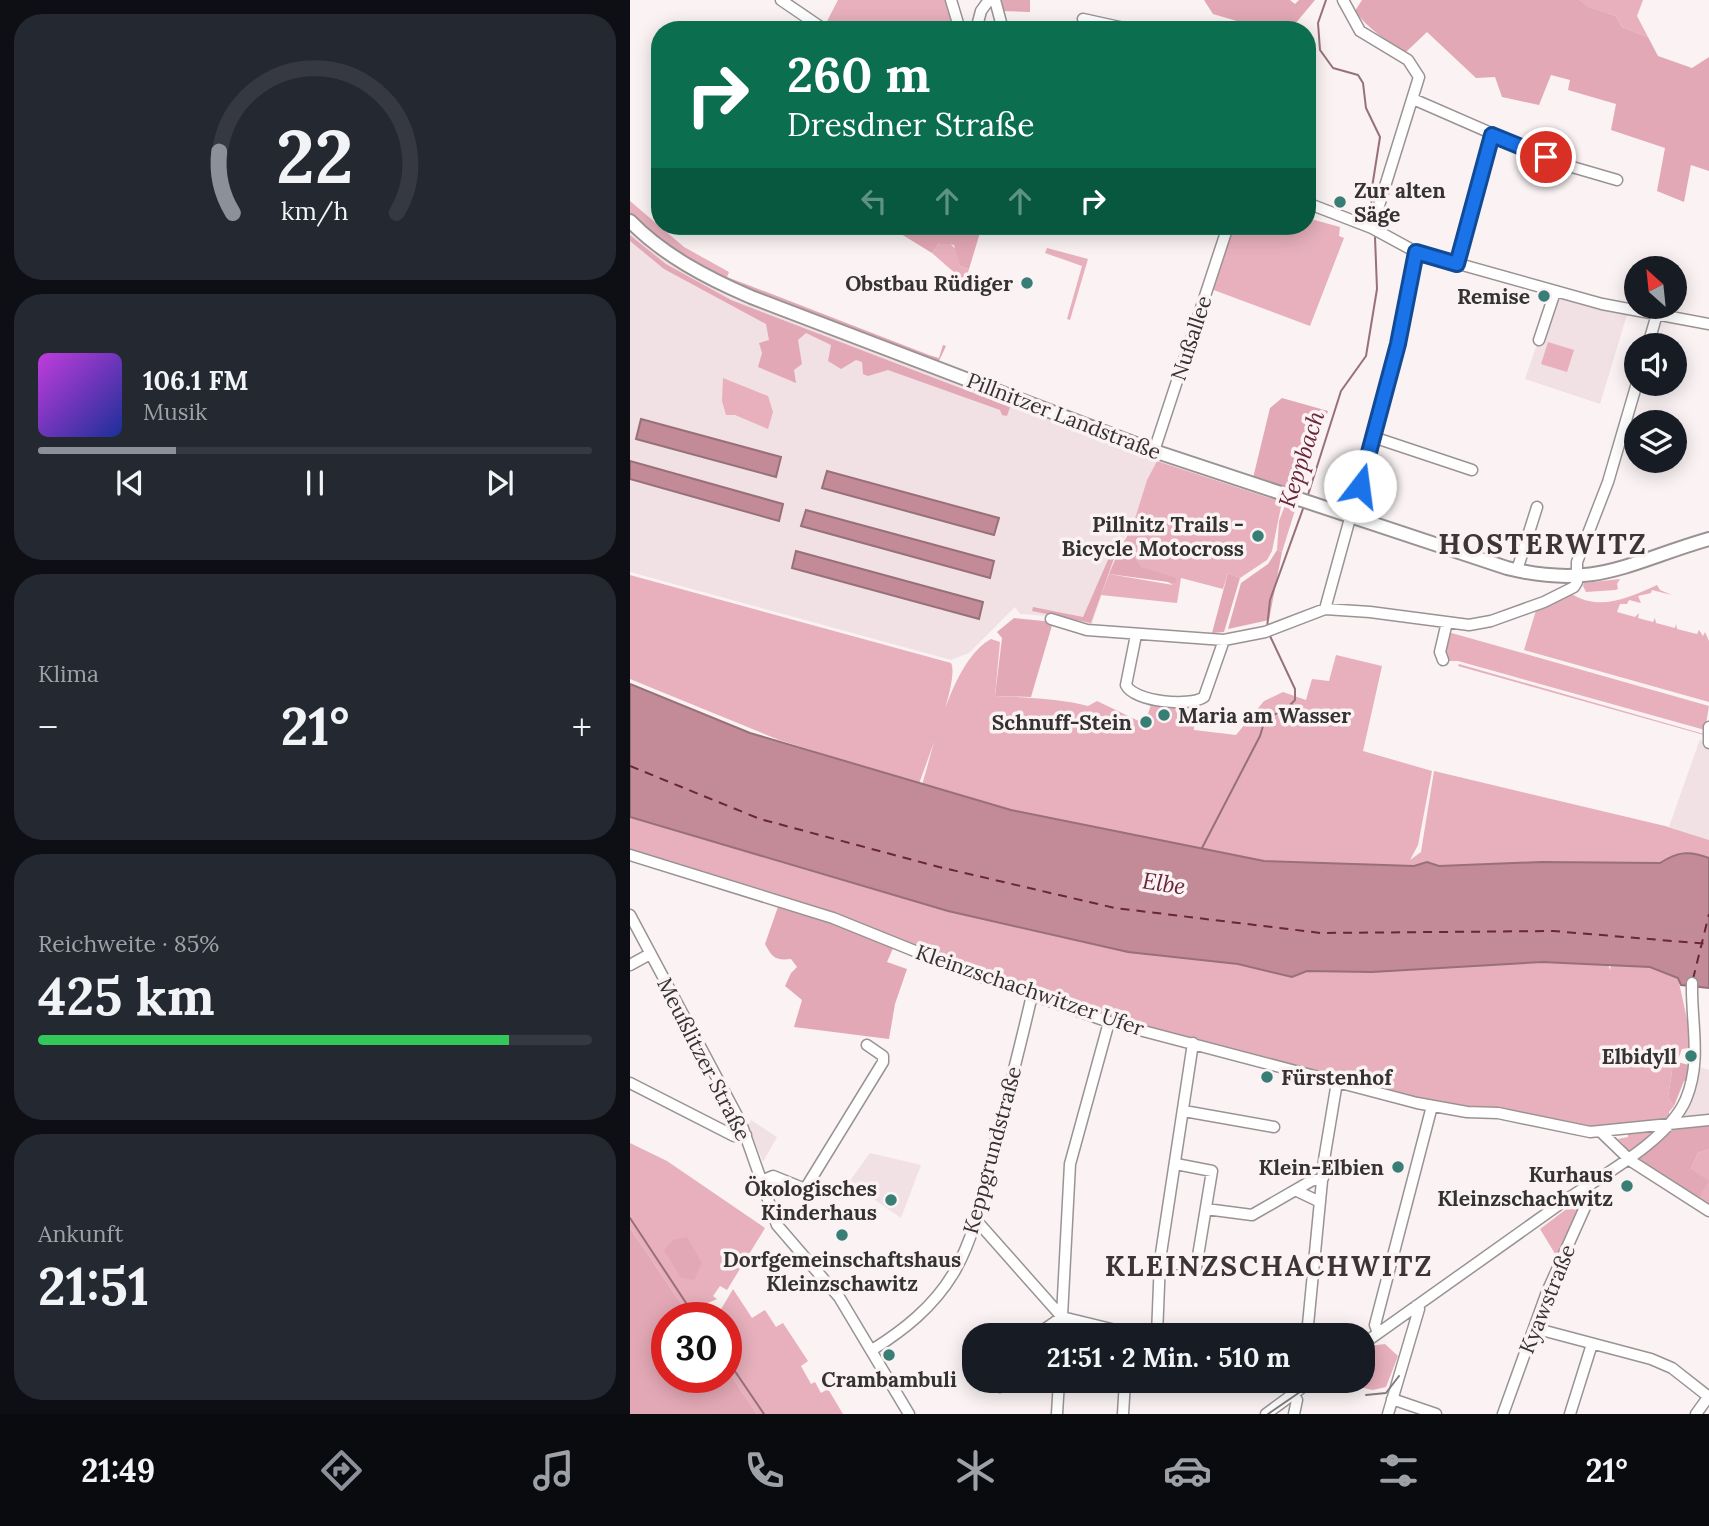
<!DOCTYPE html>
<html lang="de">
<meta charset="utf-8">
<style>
:root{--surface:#171b24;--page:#242831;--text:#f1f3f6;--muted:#9ea1a6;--line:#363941;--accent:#8c9099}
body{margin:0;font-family:Lora,serif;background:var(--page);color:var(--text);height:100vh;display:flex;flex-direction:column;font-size:26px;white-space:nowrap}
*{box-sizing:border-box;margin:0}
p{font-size:23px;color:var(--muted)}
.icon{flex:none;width:38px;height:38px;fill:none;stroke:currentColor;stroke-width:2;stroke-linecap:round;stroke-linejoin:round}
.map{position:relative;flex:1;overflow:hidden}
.sheet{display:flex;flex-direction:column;gap:14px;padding:14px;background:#0d0f14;width:630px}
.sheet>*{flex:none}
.guide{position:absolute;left:21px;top:21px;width:665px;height:214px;border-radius:28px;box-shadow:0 4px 18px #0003;background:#0b6e4f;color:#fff;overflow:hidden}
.needle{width:46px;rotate:333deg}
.fabs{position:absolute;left:994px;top:256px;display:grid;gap:14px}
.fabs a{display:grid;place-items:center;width:63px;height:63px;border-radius:50%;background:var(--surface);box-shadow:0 4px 18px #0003;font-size:35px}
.speed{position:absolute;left:21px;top:1302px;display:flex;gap:14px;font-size:35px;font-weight:700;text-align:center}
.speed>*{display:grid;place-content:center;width:91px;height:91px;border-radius:50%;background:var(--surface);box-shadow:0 4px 18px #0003;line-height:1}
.speed .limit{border:10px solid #d22;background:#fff;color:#111}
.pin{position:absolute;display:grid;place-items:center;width:60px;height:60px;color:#fff;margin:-30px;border:4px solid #fff;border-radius:50%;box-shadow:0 2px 7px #0007}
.me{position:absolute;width:77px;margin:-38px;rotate:15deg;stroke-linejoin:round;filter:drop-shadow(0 0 5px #0008)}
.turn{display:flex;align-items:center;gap:24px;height:147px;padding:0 21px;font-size:32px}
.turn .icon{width:91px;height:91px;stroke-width:2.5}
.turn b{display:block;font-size:49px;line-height:60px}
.lanes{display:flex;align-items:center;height:66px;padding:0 21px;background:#0003;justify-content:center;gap:35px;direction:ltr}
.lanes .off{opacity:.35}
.big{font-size:52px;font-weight:700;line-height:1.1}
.sheet .card{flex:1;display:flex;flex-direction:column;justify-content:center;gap:10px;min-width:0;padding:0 24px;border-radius:28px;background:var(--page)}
.sheet .dial{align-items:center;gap:0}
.dial svg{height:182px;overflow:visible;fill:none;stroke:var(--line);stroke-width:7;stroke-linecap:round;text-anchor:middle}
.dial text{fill:var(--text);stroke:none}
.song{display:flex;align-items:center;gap:21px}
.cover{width:84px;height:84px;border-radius:10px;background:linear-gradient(135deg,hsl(290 70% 55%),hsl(230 70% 35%))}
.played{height:7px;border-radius:4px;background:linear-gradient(90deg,var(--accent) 25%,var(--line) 25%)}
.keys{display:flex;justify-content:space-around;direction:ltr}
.heat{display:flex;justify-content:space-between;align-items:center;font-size:38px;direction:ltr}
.charge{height:10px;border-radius:5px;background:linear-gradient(90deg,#34c759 85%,var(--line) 0)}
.trip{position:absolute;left:332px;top:1323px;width:413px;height:70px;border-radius:28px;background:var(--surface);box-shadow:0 4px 18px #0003;font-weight:700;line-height:70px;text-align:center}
.tabs{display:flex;height:112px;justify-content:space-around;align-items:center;background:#090b0e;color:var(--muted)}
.tabs .icon{width:49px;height:49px}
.tabs .active{color:var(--accent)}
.tabs b{font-size:32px;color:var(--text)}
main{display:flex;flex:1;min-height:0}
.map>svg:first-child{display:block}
.built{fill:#f1e1e4}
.green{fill:#e7b0bc}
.forest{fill:#e3a8b5}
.water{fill:#c38b97;stroke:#987079;stroke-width:2}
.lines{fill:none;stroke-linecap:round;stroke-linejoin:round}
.stream{stroke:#987079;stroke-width:2}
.ferry{stroke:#6a253a;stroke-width:2;stroke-dasharray:9 7;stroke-linecap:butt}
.minor-casing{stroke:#9a9394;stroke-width:13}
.major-casing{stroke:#9a9394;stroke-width:16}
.minor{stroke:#fff;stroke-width:10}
.major{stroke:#fff;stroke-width:12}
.tram{stroke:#807b7c;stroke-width:2}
.route-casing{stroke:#114b97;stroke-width:18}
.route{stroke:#1a73e8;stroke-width:12}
.poi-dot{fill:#387e75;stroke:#faf2f3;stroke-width:2.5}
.labels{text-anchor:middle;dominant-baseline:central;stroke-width:7;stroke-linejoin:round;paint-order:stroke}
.poi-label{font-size:21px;font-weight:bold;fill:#353233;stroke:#faf2f3;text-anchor:end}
.street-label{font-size:21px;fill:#353233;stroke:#faf2f3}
.water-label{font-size:23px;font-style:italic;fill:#6a253a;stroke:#faf2f3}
.district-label{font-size:28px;font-weight:bold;letter-spacing:2px;fill:#3c3637;stroke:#faf2f3}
</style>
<main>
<section class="sheet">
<div class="card dial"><svg viewBox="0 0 100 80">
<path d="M14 69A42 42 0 1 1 86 69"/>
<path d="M14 69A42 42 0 0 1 8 42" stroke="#8c9099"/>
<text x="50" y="56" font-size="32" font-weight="700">22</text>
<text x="50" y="72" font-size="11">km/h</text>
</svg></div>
<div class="card">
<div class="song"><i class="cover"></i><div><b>106.1 FM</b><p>Musik</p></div></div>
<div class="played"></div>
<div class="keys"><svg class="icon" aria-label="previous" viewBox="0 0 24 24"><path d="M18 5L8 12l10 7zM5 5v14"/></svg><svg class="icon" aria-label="pause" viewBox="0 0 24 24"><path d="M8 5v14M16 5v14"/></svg><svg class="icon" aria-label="next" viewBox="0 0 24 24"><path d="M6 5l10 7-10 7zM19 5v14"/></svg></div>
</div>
<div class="card"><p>Klima</p>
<div class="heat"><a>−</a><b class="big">21°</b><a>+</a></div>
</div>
<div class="card"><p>Reichweite · 85%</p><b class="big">425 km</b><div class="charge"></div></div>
<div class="card"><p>Ankunft</p><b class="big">21:51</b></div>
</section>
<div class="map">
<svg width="1079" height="1414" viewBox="0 0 1079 1414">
<rect width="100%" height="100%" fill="#faf2f3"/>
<path class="built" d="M0,232L37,262L101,298L527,461L517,480L502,528L497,532L479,574L461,626L418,616L390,614L385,607L339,653L321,660L0,572Z
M925,292L999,308L970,404L895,379Z
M1070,739L1079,749V840L1039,827Z
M1069,1067L1079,1070V1119L1050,1122Z
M121,1120L147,1137L133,1162L118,1126Z
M240,1153L291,1165L271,1218L219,1182Z"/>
<path class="green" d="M208,0H319L328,30H200L194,27Z
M950,0H1013L1007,16L1018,37L992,27L986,16L955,6Z
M0,201L54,247L99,272L97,277L113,283L112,288C70,268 33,245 0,213Z
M677,218L710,227L709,236L714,238L680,326L581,289L602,226H677Z
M318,242L327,250L330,266L339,269L335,282L302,253L309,243Z
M417,248L458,259L440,320L437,319L452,266L415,253Z
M918,342L944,350L937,372L911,364Z
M93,378L138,396L143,412L138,429L105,415H96L92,401Z
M527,461L652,502L642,551L637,560L610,578L598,573L593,589L551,578L547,603L471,595L479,574L543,585L512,567L499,549L490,548L502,528L517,480Z
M656,503L666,507L652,552L647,550L649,521Z
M0,575L321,663C330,679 296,763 289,784L149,740L0,679Z
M990,579L987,584L988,589L985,590L956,592L953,586L954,583Z
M1027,585L1030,590L1042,595L1022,590L1021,593L1008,596L1011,603L999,600L997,604H990L987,612L1005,617L1009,613L1008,618L1023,622L1025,618L1026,623L1045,628L1046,624L1047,629L1067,634L1069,630L1073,636L1075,632L1079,641V702L894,650L907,607L940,593C969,612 998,598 1027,585Z
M818,632L1079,706L1075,730L828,661H817L813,651Z
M361,639L370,642L365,696C392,697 434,699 458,706L467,701L515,724L522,701L565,706L564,730L606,735L634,701L653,692L676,700L682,679L699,681L706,655L752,666L733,751L802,771L788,845L780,860L791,852L804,771L1035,826L1079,840V858C1059,850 1047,852 1030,863L809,866L797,862L784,866L634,861L381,810L292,785C304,745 322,660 361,639Z
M829,664L1074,734V735L828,666Z
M0,817L318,911L608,964L662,977L677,971L742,972L912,962L978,964L980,970L981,964L1020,967L1048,978L1062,1042L1059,1048L1052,1049L1047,1062L1043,1064L1038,1097L1044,1106L1039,1112V1118L1031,1121L968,1130L837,1110L696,1077L628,1056L479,1019L308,958L202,914L0,853Z
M1023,1129L1024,1134L998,1152L991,1149L994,1145L988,1139L998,1137V1132Z
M0,1143L37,1161L135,1228L97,1290L90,1286L83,1296L87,1299L71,1306L78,1318H61L0,1228Z
M1079,1149V1206L1068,1199L1061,1169L1068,1153Z
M951,1198L953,1204L927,1257L910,1229Z
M103,1289L122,1318L135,1310L146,1327L153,1323L178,1361L171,1366L181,1384L185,1382L191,1393L198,1389L213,1414H127L96,1368V1318L90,1311Z
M755,1344L768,1356L756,1387L743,1390L705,1382L733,1381V1351L740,1346Z"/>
<path class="forest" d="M367,0H400V12L371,11Z
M574,0H660L665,4L669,0H685L665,24L666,30H626L627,27L583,14Z
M732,0H950L956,6L986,16L992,27L1018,37L1028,56L1062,68L1079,57V171L1061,165L1054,202L1027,191L1035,148L981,130L986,104L938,90L940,80L921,75L909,105L872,97L865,77L846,78L797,32L776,52C757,41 738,29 725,11Z
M258,226H352L339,269L330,266L324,245L309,243L302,253Z
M0,235L36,264L101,300L380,407L377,416L372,415L370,410L258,370L238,376L233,374L232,362L226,360L211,369L198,361L201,345L176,333L168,340L172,364L164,370L166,383L128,367L132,353L129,343L139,340L136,324L34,269L0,241Z
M113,283L299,355L309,358L313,345L316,346L308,363L112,288Z
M652,398L698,411L670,494L623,478L640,408Z
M484,546L488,547L461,623L402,611L403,607L453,617Z
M490,548L499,549L512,567L546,578V583L479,574Z
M647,550L652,552L639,620L598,629L611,583L638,564Z
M598,573L610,578L594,632L582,633Z
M384,618L423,622L401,697L365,696L372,638L367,632Z
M150,901L264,946L257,962L277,969L265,1004L259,1039L164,1027L172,1000L155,986L161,973L167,967L161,959C145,961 142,957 135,944Z
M1047,1062L1059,1065L1058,1082L1054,1081L1044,1106L1038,1097L1043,1064Z
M1079,1119V1149L1068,1153L1061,1169L1079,1181L1068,1199L1007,1160L1047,1126Z
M0,1228L61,1318H37V1377H96V1368L127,1414H0Z
M57,1237L72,1263L64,1280L51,1278L34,1250L43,1240Z"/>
<path class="water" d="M11,419L151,457L146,477L6,439Z
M0,461L153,504L149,521L0,479Z
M197,471L369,518L364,535L192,488Z
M176,510L364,561L360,578L171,526Z
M166,551L353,602L349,619L162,568Z
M0,684L120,733L381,810L634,861L784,866L797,862L809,866L911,862L1030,863C1047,852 1059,850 1079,858V988L1051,985L1048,978L1020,967L912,962L742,972L677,971L662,977L608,964L498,952L318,911L0,817Z"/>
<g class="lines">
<path class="stream" d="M696,0L688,23L690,50L703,68L728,75L733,83L736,108L750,137L741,194L742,215
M677,498L711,391L736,356L747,289L745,237
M637,628L640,600L674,506
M572,848L630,736L635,719L656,709L665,700V689L640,636
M0,1218L66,1318
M96,1358L134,1414"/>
<path class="ferry" d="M0,766L130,819L309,867L485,908L691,933L923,931L1079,944
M1063,979L1079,914"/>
<defs>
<path id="minor" d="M151,0L195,30
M321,0L330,30
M365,0L373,30
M713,0L730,31L778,60L789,77L742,228
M453,19L503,30
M346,30L351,11L359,0
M783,99L932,164L987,180
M677,203L742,228L786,252L972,304L1079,324
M827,264L862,135
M909,340L925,292
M1018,345L1027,314
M743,437L842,470
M524,451L598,226
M887,570L907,507
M695,609L768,344L786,252
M421,619L457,630L594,640L635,632L695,609L740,612L839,625L861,621L914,602L944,587L947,582V562L978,482L1007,383
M506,635L496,685C504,702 560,707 574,697L594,640
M813,660L810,652L817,622
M1079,727V743
M0,855L203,918L332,970L479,1022L787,1103L837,1112L868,1113L960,1132L1079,1120
M0,915L111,1123L147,1225L209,1297L279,1414
M0,965L20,954
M0,1083L104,1136L116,1135
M554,1111L644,1127
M972,1133L1001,1161L1079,1211
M131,1181L143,1176L175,1189L253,1062V1056L237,1045
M667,1191L690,1202
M576,1209L622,1215L681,1181L693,1178
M346,1220L432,1317L506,1335
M530,1260L566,1268L582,1171L546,1164
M904,1328L1021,1359L1042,1368L1079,1397
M748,1333L745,1325L802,1106
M406,1335L432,1317
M431,1335L440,1164L479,1022
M527,1335L530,1260L563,1043
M677,1335L694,1160L707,1082
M733,1344C799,1297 864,1251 930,1204C967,1178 1038,1142 1056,1099C1072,1060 1061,1023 1062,983
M242,1350C274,1330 303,1307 323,1274C345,1237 353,1193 363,1152C376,1100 390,1048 402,995
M370,1387L374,1381
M663,1394L667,1400L664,1414
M762,1399L806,1414
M427,1414L429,1381
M493,1414L495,1381
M636,1414L681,1381
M758,1414L789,1309L786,1306
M873,1414L917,1292L960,1196L956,1186
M940,1414L962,1344
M1066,1414L1079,1396"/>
<path id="major" d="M0,221C33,255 77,278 121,297L524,451L877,568C966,590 999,562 1079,539"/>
</defs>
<use href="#minor" class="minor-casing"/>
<use href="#major" class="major-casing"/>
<use href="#minor" class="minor"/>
<use href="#major" class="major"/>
<path class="tram" d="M733,1347L743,1342
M736,1395L756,1393L769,1376
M638,1414L686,1381"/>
</g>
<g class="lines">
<defs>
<path id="route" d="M730,486L768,344L786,252L827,264L862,135L916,157"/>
</defs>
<use href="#route" class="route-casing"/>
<use href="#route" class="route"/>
</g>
<g class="poi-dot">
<circle cx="710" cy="202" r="7"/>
<circle cx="397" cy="283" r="7"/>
<circle cx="914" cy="296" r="7"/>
<circle cx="628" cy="536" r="7"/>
<circle cx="534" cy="715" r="7"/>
<circle cx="516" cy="722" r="7"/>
<circle cx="1061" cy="1056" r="7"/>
<circle cx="637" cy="1077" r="7"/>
<circle cx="768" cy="1167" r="7"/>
<circle cx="997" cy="1186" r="7"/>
<circle cx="261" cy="1200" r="7"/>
<circle cx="212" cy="1235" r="7"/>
<circle cx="259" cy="1355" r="7"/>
</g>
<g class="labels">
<g class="poi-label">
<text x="724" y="190" text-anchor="start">Zur alten<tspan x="724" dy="24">Säge</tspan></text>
<text x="383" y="283">Obstbau Rüdiger</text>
<text x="900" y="296">Remise</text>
<text x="614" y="524">Pillnitz Trails -<tspan x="614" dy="24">Bicycle Motocross</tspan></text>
<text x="548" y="715" text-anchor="start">Maria am Wasser</text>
<text x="502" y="722">Schnuff-Stein</text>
<text x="1047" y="1056">Elbidyll</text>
<text x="651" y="1077" text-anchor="start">Fürstenhof</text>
<text x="754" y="1167">Klein-Elbien</text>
<text x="983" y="1174">Kurhaus<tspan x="983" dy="24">Kleinzschachwitz</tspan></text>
<text x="247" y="1188">Ökologisches<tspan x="247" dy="24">Kinderhaus</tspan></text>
<text x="212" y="1259" text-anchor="middle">Dorfgemeinschaftshaus<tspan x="212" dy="24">Kleinzschawitz</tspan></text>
<text x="259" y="1379" text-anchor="middle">Crambambuli</text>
</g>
<g class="street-label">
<text transform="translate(561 338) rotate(-72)">Nußallee</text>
<text transform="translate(434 416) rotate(21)">Pillnitzer Landstraße</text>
<text transform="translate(400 990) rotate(19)">Kleinzschachwitzer Ufer</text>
<text transform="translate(74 1059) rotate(63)">Meußlitzer Straße</text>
<text transform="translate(362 1150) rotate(-75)">Keppgrundstraße</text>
<text transform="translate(917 1299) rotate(-68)">Kyawstraße</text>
</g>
<g class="water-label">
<text transform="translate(671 459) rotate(-72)">Keppbach</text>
<text transform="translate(534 883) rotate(9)">Elbe</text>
</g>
<g class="district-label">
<text x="913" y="544">HOSTERWITZ</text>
<text x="639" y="1266">KLEINZSCHACHWITZ</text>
</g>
</g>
</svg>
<div class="fabs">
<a><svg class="needle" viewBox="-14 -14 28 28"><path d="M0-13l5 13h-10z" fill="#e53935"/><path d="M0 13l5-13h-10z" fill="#9ea1a6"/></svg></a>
<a><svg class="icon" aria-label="sound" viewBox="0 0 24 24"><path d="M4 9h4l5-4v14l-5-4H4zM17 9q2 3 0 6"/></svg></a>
<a><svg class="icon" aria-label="layers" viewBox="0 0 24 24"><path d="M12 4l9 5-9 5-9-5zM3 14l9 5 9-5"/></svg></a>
</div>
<div class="speed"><div class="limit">30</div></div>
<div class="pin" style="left:916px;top:157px;background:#d93025"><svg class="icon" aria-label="arrive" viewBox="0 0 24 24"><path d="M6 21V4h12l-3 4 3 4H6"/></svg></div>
<svg class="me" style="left:730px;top:486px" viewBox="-20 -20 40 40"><circle r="19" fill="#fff"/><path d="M0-13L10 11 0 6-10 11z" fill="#1a73e8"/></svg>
<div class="trip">21:51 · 2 Min. · 510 m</div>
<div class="guide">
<div class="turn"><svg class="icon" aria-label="right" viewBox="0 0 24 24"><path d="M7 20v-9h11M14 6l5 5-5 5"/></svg><div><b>260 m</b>Dresdner Straße</div></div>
<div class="lanes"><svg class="icon off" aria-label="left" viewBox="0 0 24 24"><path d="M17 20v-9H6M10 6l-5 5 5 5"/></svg><svg class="icon off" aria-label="ahead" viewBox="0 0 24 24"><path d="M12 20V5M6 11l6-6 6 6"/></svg><svg class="icon off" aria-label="ahead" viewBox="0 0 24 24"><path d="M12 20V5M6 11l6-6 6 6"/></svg><svg class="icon" aria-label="right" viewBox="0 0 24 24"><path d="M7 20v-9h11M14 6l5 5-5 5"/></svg></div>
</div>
</div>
</main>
<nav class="tabs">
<b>21:49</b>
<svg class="icon active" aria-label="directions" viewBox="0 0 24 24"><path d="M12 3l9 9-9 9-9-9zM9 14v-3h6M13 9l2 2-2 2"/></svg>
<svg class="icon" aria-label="music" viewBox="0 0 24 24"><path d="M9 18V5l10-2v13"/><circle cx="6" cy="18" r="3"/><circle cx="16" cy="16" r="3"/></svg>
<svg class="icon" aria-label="phone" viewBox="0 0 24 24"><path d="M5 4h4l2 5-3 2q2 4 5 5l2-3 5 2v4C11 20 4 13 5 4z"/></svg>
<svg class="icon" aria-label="climate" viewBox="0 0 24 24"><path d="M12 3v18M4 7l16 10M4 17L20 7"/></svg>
<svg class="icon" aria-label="car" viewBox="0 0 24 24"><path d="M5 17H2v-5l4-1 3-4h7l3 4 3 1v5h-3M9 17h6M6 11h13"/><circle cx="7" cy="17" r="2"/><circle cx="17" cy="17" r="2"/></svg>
<svg class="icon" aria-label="filters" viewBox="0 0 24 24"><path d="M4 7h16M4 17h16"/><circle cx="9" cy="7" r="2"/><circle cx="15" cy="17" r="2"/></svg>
<b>21°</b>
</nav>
